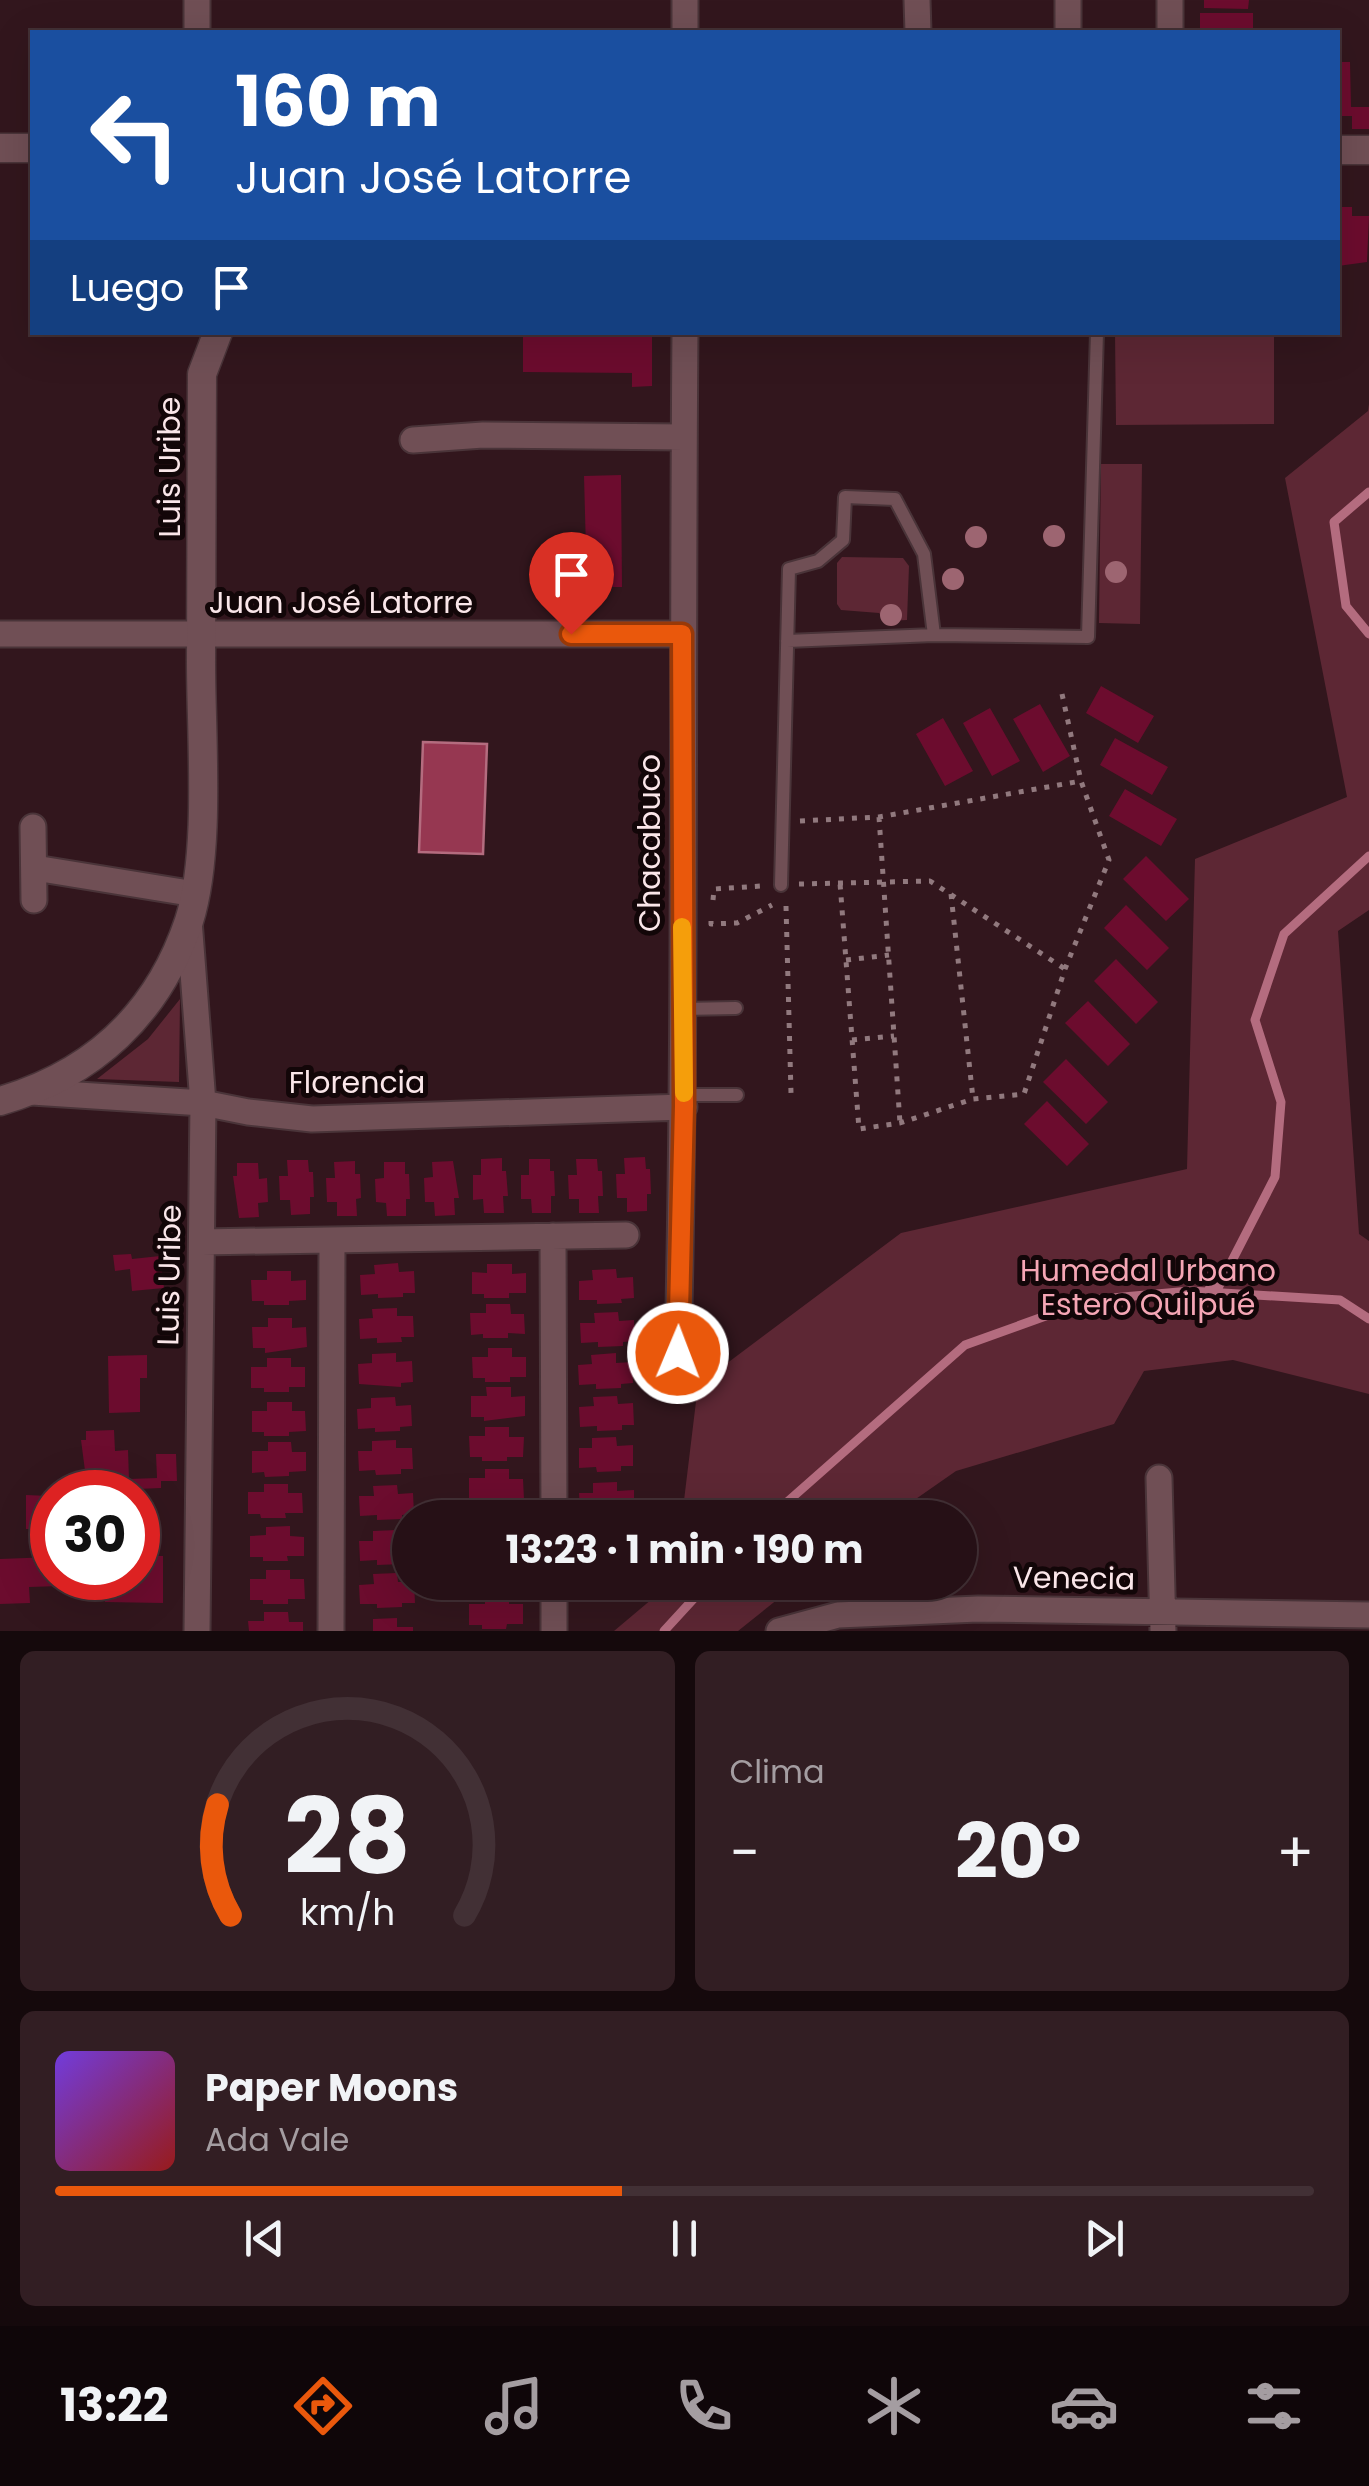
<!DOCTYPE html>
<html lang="es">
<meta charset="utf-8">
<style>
:root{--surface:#261016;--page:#321e23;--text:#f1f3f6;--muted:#a49da1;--line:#423035;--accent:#ea580c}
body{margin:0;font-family:Poppins,sans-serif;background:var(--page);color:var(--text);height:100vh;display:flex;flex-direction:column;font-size:38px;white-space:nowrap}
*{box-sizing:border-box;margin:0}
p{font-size:32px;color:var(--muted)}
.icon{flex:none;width:55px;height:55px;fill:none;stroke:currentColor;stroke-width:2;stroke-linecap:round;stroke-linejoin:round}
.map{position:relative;height:1631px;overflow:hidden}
.sheet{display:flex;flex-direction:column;gap:20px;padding:20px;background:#15090c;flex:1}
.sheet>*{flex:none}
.hud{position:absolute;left:30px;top:30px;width:1310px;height:305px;border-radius:0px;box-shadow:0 10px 40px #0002,0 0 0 2px var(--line);background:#1a4fa0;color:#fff;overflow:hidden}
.speed{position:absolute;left:30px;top:1470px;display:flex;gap:20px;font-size:50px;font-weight:700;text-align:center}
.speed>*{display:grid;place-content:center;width:130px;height:130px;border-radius:50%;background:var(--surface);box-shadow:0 10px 40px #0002,0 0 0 2px var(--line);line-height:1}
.speed .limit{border:15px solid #d22;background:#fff;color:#111}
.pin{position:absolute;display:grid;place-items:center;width:85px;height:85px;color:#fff;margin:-102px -42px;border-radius:50% 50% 50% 0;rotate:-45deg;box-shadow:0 0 10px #0007}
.pin .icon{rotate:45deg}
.me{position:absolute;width:110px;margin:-55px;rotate:1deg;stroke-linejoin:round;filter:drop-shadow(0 0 8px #0008)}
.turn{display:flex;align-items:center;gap:35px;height:210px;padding:0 40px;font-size:45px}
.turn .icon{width:130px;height:130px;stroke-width:2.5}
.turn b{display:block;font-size:70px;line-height:85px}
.then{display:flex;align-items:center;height:95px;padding:0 40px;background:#0003;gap:20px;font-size:38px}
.big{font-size:75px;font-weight:700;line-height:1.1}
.sheet .widget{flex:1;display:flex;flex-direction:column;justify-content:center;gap:15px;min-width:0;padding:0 35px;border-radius:15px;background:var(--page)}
.sheet .dial{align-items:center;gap:0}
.dial svg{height:260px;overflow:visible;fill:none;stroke:var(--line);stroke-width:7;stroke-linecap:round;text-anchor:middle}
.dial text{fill:var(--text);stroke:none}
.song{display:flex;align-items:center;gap:30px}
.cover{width:120px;height:120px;border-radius:15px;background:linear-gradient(135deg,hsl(260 70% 55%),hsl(0 70% 35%))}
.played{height:10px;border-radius:5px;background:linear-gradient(90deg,var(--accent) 45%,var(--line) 45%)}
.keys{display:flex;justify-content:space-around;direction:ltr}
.heat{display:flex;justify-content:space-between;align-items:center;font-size:55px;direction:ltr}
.sheet .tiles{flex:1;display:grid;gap:20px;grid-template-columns:1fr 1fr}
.widget:last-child{grid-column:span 2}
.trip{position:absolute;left:392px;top:1500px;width:585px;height:100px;border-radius:50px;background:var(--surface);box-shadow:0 10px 40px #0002,0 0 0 2px var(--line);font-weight:700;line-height:100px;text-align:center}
.tab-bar{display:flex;height:160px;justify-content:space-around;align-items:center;background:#0f0609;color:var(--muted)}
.tab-bar .icon{width:70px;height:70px}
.tab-bar .on{color:var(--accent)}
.tab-bar b{font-size:45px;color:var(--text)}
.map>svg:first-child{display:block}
.green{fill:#5d2734}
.water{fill:#963751;stroke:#b46c7f;stroke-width:2.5}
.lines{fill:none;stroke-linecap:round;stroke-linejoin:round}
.stream{stroke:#b46c7f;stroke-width:9}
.building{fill:#6c0c2e}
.service-casing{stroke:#4a3439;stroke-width:16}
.minor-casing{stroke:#4a3439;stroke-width:29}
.tertiary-casing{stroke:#4a3439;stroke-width:31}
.path{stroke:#91797e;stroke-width:5;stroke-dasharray:5 8;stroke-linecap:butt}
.service{stroke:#704f55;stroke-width:12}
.minor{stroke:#704f55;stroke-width:25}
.tertiary{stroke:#704f55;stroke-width:28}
.tree{fill:#9d6571}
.route-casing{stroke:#983908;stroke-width:25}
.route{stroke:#ea580c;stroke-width:18}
.slow{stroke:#f59e0b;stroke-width:18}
.labels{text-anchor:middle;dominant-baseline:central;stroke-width:10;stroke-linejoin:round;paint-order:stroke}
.street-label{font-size:30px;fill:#fae6e9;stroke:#120608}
.park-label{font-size:30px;fill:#f5a6b5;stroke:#120608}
</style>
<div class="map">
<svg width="1369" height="1631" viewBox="0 0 1369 1631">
<rect width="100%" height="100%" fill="#32161d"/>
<path class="green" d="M1115,333H1274V424L1116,425Z
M1369,404V910L1338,931L1359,1234L1369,1241V1394L1233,1360L1144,1371L1114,1424L956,1471L890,1517H682L698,1385L901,1233L1187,1169L1195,859L1347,797L1285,478L1368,411Z
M1101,464H1142L1140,624L1099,623Z
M842,557L903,558L909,566L907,620L887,621L879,613L841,610L837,604V563Z
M180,999L179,1082L97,1079L148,1039Z
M671,1583V1582L798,1583L738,1631H614Z"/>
<path class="water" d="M423,742L487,744L483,854L419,852Z"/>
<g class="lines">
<path class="stream" d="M1369,492L1334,522L1346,606L1369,634
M1209,1289L1218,1288L1275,1177L1281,1102L1255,1020L1284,934L1369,856
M769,1518L965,1345L1090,1300L1190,1291L1340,1300L1369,1319
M664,1631L709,1582"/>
</g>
<path class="building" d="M1204,0H1249L1248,9L1204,8Z
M1200,13H1253V32H1200Z
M1338,62H1350L1351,107H1369V129H1352V116H1338Z
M1338,207H1352V216H1369L1367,262L1338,266Z
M523,336L652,337V386L632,387V373L523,372Z
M621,475L622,587H587L584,476Z
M1101,686L1154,716L1138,743L1086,713Z
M1040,704L1070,756L1043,772L1013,719Z
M990,708L1020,761L992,776L963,723Z
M943,718L973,771L945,786L916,734Z
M1115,738L1168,767L1152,795L1100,765Z
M1125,789L1177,819L1161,846L1109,816Z
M1146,856L1189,899L1166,921L1123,879Z
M1126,905L1169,948L1147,970L1104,928Z
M1116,959L1158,1002L1136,1024L1094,981Z
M1088,1001L1130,1044L1108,1066L1065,1023Z
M1066,1059L1108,1102L1086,1124L1043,1082Z
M1047,1101L1089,1144L1067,1166L1024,1124Z
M645,1157L646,1169H650L651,1194H647V1211L627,1212V1198H617L616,1174H625L624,1158Z
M502,1158V1171H506L508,1196H503L504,1213H484L483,1199L473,1200V1175H481V1159Z
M529,1159H550V1171H554L555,1196H551V1213H532L531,1199H521V1175H529Z
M576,1159H597L598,1171H602L603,1196H598L599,1213H579V1199H569L568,1175H577Z
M287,1160H308L309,1172H313L314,1197H310V1214L291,1215L290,1200H280L279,1176H288Z
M355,1161V1174H360L361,1198L356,1199L357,1216H337V1202H327L326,1178H335L334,1162Z
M453,1161L459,1198H454L455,1215L435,1216L434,1202H425L424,1178L433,1177L432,1162Z
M384,1162H405V1174H409L410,1199H406V1216H387L386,1203L376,1202L375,1179L384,1178Z
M237,1163H258L259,1179L267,1178L268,1202L258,1203L259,1217L239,1218L233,1176H237Z
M131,1254L132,1259L160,1256L164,1288L132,1291L130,1269L115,1271L113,1255Z
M398,1263L399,1272L414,1271L415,1293H403V1297L378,1298V1294L361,1295L360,1275L375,1274L374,1265Z
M487,1264H512V1274L526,1273V1293H509V1298H484V1294H472V1272L487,1273Z
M616,1269L617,1278L633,1277L634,1298L621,1299L622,1303L597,1304V1300H579V1281L593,1280L592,1270Z
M267,1271H291V1281L306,1280V1300L289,1301V1305H264V1301H252L251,1280H267Z
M486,1304H510L511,1314H524L525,1334L508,1333V1338H483V1334L471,1335L470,1313H486Z
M397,1308V1316H413L414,1337H401L402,1342L377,1343V1338L360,1339L359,1319L373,1318L372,1309Z
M618,1312L619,1321L634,1320L635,1341L623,1342V1346L598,1347V1342L581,1343L580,1323H595L594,1313Z
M268,1318H292V1328L306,1327L307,1347L265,1353V1348H253L252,1327H268Z
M488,1348H512V1357H526V1377H510V1382H485V1378H473L472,1357H488Z
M396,1353V1362L412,1361L413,1382L401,1383V1387L359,1384L358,1364L372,1363V1354Z
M616,1353V1363L632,1362L633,1383L621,1384V1388L596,1389V1384L579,1385L578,1365L592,1364L591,1355Z
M147,1355V1378H140V1412L109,1413L108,1356Z
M267,1358H291V1367H305V1387H289V1392H264V1388H251V1367H267Z
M486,1387H511V1397L525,1396V1416L484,1421V1417H471V1396H487Z
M617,1396L618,1404L633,1403L634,1425H622V1430L597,1431V1426L580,1427L579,1407L594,1406L593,1397Z
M395,1397L396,1406L411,1405L412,1426L400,1427V1431L375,1432V1428L358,1429L357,1409L371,1408V1398Z
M267,1402H292V1411H305L306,1431L289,1432V1436H264V1432H252V1411H267Z
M485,1427H509V1437H524L523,1457H507V1461H482V1457H470L469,1436H485Z
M114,1430L115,1451L128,1450L129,1479L157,1478L156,1454H176L177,1481H161V1488L137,1489V1484L87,1486L81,1440H86V1431Z
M616,1437L617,1446L633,1445V1466H621V1471L597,1472L596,1467L579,1468V1448H592V1438Z
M396,1440V1448H412L413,1469H401V1474L376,1475L375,1470L359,1471L358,1451H372V1441Z
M268,1442H291L292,1452H306V1471L289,1472V1476L265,1477L264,1472L252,1473V1451H268Z
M485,1469H509V1479H523L524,1499H507V1503H482V1499H469V1478H485Z
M617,1482V1491L634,1490V1511L622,1512V1516L597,1517V1512L580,1513L579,1493H593V1483Z
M264,1484H288V1493H302L303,1513H285L286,1518H261L260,1514H248V1492H264Z
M397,1485L398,1494L413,1493L414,1514L402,1515V1519L377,1520V1515L360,1516L359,1496H374L373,1486Z
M26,1495L49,1496V1504H52V1529H26Z
M485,1511H509L510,1518H485Z
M290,1526V1536L304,1537V1556H287L288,1561H263V1557H250V1536L266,1535V1527Z
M397,1530L398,1538H410V1559L402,1560V1564L377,1565V1560L360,1561L359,1541H373V1531Z
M138,1556H163V1603L105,1602V1578H138Z
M52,1557V1578H61V1586L29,1587L30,1603L0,1604V1559Z
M266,1570H290V1579H304L305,1599H288V1604H263V1600H250V1579H266Z
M397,1573L398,1582H414L415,1603H402V1607L377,1608V1604H360L359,1585L374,1584L373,1574Z
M578,1582H633V1595L621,1596V1600L596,1601V1596L579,1597Z
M485,1594L509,1595V1604H523V1624H507L506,1629H482V1625H469V1604H485Z
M264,1612H288L289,1622H303V1631H249L248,1621H264Z
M397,1618V1627H413V1631H373V1619Z"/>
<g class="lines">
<defs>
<path id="service" d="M787,641L934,635L1088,637L1097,332
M781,885L789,569L818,561L843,540L845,497L895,499L924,554L934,635
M682,1009L736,1008
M684,1095H737"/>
<path id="minor" d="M685,0V32
M917,0L918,32
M1068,0V32
M1170,0V32
M197,32V0
M413,440L483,435L684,437
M0,634H682
M33,827L34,900
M35,868L195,894
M189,920L203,1103L197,1631
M32,1092L203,1103L248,1112L312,1119L684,1107
M553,1236L554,1518
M202,1242L626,1235
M678,1353C686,1013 682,673 685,332
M1159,1478L1163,1631
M554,1582V1631
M331,1631L332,1241
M779,1631L838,1615L978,1609L1369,1615"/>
<path id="tertiary" d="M0,148H32
M1338,150H1369
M0,1101C93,1074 158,1014 189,921C211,852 201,737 201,663C201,567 202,471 202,374L218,332"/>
</defs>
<use href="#service" class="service-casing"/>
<use href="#minor" class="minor-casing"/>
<use href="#tertiary" class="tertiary-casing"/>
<path class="path" d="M1062,694L1081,781
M879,817L900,1123
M800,821L879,817L1081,781L1109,860L1065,969L1024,1094L973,1099L900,1123L859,1129L840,883
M799,884L930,881L1065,969
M951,894L973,1099
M713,900L714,889L761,886
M786,906L791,1093
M711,921V924L737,923L772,905
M846,960L889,955
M852,1040L894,1036"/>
<use href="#service" class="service"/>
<use href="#minor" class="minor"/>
<use href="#tertiary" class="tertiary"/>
</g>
<g class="tree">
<circle cx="1054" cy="536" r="11"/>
<circle cx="976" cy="537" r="11"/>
<circle cx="1116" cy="572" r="11"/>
<circle cx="953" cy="579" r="11"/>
<circle cx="891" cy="615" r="11"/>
</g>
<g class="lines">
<defs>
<path id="route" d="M571,634H682L684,1106L678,1353"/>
</defs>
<use href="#route" class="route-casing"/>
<use href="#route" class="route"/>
<path class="slow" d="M682,927L684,1093"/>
</g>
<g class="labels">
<g class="street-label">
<text transform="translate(169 467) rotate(-90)">Luis Uribe</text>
<text x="341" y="602">Juan José Latorre</text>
<text transform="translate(649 843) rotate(-90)">Chacabuco</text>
<text x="357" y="1082">Florencia</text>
<text transform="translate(169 1275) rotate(-89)">Luis Uribe</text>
<text transform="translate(1074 1578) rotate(1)">Venecia</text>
</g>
<g class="park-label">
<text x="1148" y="1270">Humedal Urbano<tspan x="1148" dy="34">Estero Quilpué</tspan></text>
</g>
</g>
</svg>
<div class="speed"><div class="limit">30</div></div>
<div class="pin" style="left:571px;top:634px;background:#d93025"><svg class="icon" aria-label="arrive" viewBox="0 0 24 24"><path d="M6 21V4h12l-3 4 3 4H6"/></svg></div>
<svg class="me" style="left:678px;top:1353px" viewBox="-20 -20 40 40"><circle r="17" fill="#ea580c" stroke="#fff" stroke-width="3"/><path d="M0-11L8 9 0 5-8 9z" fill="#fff"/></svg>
<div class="trip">13:23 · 1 min · 190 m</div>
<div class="hud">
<div class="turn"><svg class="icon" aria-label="left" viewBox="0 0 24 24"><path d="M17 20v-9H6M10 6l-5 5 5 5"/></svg><div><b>160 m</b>Juan José Latorre</div></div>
<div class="then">Luego<svg class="icon" aria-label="arrive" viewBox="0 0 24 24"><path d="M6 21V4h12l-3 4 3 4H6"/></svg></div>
</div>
</div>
<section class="sheet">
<div class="tiles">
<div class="widget dial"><svg viewBox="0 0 100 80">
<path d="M14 69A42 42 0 1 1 86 69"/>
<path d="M14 69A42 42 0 0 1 10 35" stroke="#ea580c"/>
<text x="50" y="56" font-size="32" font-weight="700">28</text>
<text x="50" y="72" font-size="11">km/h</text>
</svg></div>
<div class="widget"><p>Clima</p>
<div class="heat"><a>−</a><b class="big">20°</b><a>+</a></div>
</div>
<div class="widget">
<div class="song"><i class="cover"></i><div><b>Paper Moons</b><p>Ada Vale</p></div></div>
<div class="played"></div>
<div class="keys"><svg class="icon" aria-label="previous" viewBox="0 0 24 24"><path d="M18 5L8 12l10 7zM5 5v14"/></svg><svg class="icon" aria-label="pause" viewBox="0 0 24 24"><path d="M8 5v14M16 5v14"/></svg><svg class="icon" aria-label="next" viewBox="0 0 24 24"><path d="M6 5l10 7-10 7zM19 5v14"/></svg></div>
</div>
</div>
</section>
<nav class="tab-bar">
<b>13:22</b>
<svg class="icon on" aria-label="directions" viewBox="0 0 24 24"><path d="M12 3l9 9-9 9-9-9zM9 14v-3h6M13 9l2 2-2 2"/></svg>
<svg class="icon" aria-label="music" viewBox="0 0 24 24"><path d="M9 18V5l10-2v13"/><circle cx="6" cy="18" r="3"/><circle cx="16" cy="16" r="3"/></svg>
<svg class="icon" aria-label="phone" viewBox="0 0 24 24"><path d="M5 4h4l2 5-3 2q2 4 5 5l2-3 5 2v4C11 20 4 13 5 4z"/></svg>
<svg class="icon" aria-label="climate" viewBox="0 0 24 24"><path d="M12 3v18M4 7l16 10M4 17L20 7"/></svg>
<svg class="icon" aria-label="car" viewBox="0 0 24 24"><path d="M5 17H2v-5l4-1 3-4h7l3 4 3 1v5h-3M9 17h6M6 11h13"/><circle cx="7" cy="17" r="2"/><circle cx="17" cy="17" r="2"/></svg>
<svg class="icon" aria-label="filters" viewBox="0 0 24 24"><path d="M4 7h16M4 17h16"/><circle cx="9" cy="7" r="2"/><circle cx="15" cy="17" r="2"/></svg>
</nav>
